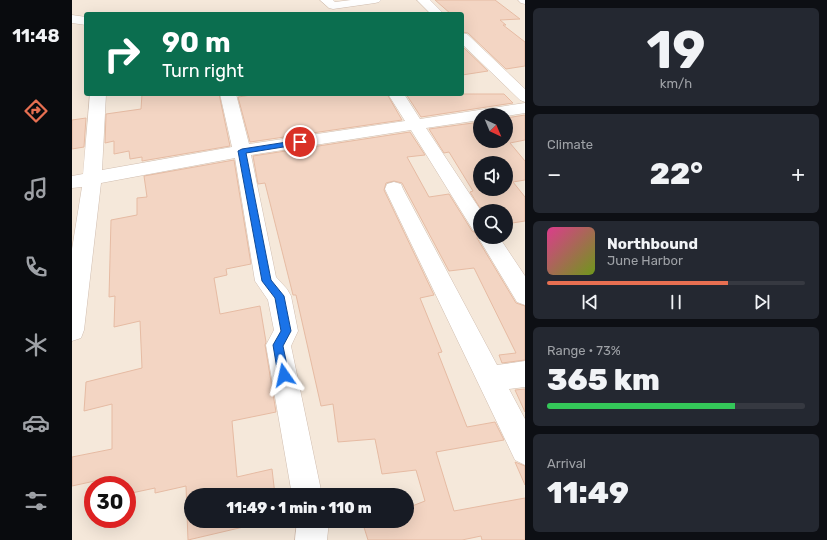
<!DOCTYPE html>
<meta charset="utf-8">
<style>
:root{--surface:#171b24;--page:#242831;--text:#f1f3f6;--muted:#9ea1a6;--line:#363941;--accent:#e76f51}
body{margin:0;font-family:Rubik,sans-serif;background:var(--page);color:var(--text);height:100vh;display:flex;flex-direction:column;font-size:15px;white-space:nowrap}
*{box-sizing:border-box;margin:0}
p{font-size:13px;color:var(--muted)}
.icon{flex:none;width:22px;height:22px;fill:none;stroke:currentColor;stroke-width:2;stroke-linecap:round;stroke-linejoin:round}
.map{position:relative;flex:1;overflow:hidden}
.sheet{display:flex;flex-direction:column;gap:8px;padding:8px;background:#0d0f14;width:302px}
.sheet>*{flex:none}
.banner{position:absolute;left:12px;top:12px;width:380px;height:84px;border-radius:4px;box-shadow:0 4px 16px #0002;background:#0b6e4f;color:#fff;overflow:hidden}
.needle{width:26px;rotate:136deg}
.tools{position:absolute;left:401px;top:108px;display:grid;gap:8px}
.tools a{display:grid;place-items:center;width:40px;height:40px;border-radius:50%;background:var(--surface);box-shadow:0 4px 16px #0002;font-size:20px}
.speed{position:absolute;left:12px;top:476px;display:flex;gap:8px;font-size:20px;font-weight:700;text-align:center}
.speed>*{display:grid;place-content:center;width:52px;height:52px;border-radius:50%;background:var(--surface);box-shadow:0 4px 16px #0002;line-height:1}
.speed .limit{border:6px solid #d22;background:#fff;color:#111}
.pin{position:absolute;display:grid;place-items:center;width:34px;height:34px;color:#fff;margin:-17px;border:2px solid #fff;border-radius:50%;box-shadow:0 1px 4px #0007}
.me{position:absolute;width:44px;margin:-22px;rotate:349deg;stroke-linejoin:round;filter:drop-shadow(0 0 3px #0008)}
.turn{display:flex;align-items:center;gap:14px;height:84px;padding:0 12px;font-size:18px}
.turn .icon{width:52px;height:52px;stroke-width:2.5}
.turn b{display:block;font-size:28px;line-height:34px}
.big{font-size:30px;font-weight:800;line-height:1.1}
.sheet .tile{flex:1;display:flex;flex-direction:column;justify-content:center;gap:6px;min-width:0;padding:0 14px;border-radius:6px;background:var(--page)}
.sheet .dial{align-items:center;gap:0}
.dial b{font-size:52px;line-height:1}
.song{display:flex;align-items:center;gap:12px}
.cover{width:48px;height:48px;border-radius:6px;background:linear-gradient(135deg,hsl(330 70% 55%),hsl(80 70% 35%))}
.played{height:4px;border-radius:2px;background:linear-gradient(90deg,var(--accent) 70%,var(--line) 70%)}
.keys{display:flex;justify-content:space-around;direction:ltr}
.heat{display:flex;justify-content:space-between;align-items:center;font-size:22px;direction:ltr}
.charge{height:6px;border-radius:3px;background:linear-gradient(90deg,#34c759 73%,var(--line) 0)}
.trip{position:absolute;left:112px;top:488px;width:230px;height:40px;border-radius:20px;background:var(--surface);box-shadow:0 4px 16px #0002;font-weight:800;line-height:40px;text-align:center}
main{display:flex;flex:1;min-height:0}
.menu{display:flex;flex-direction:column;width:72px;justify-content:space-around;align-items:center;background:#090b0e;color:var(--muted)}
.menu .icon{width:28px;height:28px}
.menu .current{color:var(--accent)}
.menu b{font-size:18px;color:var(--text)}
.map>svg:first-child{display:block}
.residential{fill:#f5e8da;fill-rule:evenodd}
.building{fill:#f3d5c3;stroke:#e6bba3;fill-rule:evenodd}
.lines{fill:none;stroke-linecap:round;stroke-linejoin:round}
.minor-casing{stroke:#d1beb0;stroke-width:1}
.minor{fill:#fff;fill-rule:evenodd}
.route{fill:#1a73e8;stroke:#114b97}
</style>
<main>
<nav class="menu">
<b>11:48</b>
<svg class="icon current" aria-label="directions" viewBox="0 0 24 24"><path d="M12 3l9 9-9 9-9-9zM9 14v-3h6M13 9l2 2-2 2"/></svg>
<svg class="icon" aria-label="music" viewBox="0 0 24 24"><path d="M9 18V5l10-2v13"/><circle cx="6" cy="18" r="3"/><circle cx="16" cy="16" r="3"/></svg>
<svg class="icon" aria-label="phone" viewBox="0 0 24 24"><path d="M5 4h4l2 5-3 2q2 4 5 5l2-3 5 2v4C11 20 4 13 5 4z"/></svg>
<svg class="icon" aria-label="climate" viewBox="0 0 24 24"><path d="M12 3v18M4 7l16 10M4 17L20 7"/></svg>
<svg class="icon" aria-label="car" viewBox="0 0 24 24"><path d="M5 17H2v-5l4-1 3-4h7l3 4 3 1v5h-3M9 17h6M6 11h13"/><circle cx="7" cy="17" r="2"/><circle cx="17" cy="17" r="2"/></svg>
<svg class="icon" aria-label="filters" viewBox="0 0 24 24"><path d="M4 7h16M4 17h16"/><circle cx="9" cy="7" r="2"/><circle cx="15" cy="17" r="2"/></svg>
</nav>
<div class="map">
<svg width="453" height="540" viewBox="0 0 453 540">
<rect width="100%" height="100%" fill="#fdf6ec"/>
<path class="residential" d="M0,0H453V540H0ZM14,14H390V94H14ZM408,115H434V141H408ZM408,163H434V189H408ZM408,211H434V237H408ZM21,485H55V519H21ZM119,495H335V521H119Z"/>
<path class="building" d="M363,0H423L448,19L428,20L434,25H431L453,42V66L434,69L396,33L390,32V14H379Z
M390,46L416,71L390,75Z
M70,94H147L158,146L70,161V157L58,159L57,151L42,154V141L33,143L34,114L69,109Z
M186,94H315L330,120L178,142L166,97Z
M334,94H432L441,103L349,117Z
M453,115V140L438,143L453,161V180L441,182L453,197V221L434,224V211H410L398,192L401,191L377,152L372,153L357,129L408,122V141H434V118ZM408,163H434V189H408Z
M14,118L12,147L0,149V120Z
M338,132L353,155L335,157L357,197L377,194L400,231L406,234L405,238L444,303L453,306V360L430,363L427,355L444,353L402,268L377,271L330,183L322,181L314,183L312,190L362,295L348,298L370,352L366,353L395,427L423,422L432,440L364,452L382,511L453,498V540H410L409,536L390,540H296L290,521H335V508L353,501L344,470L310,474L303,439L266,442L261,404L249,406L224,295H221L193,183L186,184L181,156Z
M162,160L179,264L154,269L155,275L142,278L148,314L188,306L194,342L193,345L204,412L160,421L165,477L200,469L203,495H119V521H197L116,540L114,486L83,493V488L55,494V485H32V479L0,486V457L40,449V404L12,411L14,382L70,368L68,321L42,327L43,296L37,297L39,220L65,215V198L75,197L72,176Z
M453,389V412L443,390Z
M443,462L453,466V485Z"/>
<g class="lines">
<defs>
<path id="minor" d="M248,0H261L263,2L279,0H309L307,2L303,3L261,9L257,8Z
M345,0H358L372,14H359Z
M446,0H453V4L449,3Z
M0,15L14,17V25L0,23Z
M390,33L395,34L453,89V102L448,100L390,44Z
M18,94H34L30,170L160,147L148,94H164L177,144L333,121L316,94H332L348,119L453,103V113L434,116L408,115V120L354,128L409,211H408V233L401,230L339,130L179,155L204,277L215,289L219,296L226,331L219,346L250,495H220L194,345L202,330L196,300L183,281L163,158L29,183L12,330L9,338L0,341V249L10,187L0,188V176L11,174Z
M322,182L329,184L331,189L425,365L453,361V387L437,389L453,419V465L443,460L313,189L315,184Z
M408,233V237H427L453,276V305L445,302L406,237Z
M225,521H257L255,540H223Z"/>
</defs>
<use href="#minor" class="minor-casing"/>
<use href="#minor" class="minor"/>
</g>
<path class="route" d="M228,140L230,141V144L174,153L199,280L212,296L219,331L211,346L217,375L215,379L212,380L208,379L206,375L201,345L209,331L203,298L190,281L166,151L170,149Z"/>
</svg>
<div class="tools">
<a><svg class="needle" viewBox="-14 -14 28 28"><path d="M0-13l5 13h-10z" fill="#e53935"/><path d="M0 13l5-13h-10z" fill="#9ea1a6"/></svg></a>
<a><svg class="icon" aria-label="sound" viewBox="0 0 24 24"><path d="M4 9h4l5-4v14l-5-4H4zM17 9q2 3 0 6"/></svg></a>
<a><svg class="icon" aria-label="search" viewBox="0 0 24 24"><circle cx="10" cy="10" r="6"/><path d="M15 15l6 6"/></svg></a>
</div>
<div class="speed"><div class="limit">30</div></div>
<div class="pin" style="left:228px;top:142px;background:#d93025"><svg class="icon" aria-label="arrive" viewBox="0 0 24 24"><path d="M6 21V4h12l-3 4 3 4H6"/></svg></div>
<svg class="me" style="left:212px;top:375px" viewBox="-20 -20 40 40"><path d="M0-17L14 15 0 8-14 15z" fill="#1a73e8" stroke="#fff" stroke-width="4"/></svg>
<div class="trip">11:49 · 1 min · 110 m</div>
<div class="banner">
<div class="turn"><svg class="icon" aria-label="right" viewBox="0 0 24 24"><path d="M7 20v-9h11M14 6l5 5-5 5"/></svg><div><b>90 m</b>Turn right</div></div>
</div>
</div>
<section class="sheet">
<div class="tile dial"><b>19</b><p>km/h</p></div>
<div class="tile"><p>Climate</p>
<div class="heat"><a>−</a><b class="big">22°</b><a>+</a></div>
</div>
<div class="tile">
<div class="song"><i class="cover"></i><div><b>Northbound</b><p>June Harbor</p></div></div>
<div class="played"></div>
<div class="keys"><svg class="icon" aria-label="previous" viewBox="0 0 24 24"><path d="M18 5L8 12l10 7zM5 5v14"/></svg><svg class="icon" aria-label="pause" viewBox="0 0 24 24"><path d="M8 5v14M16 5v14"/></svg><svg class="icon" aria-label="next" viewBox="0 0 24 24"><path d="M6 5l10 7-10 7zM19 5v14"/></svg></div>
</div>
<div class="tile"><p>Range · 73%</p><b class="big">365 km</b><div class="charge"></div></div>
<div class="tile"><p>Arrival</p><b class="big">11:49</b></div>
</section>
</main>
